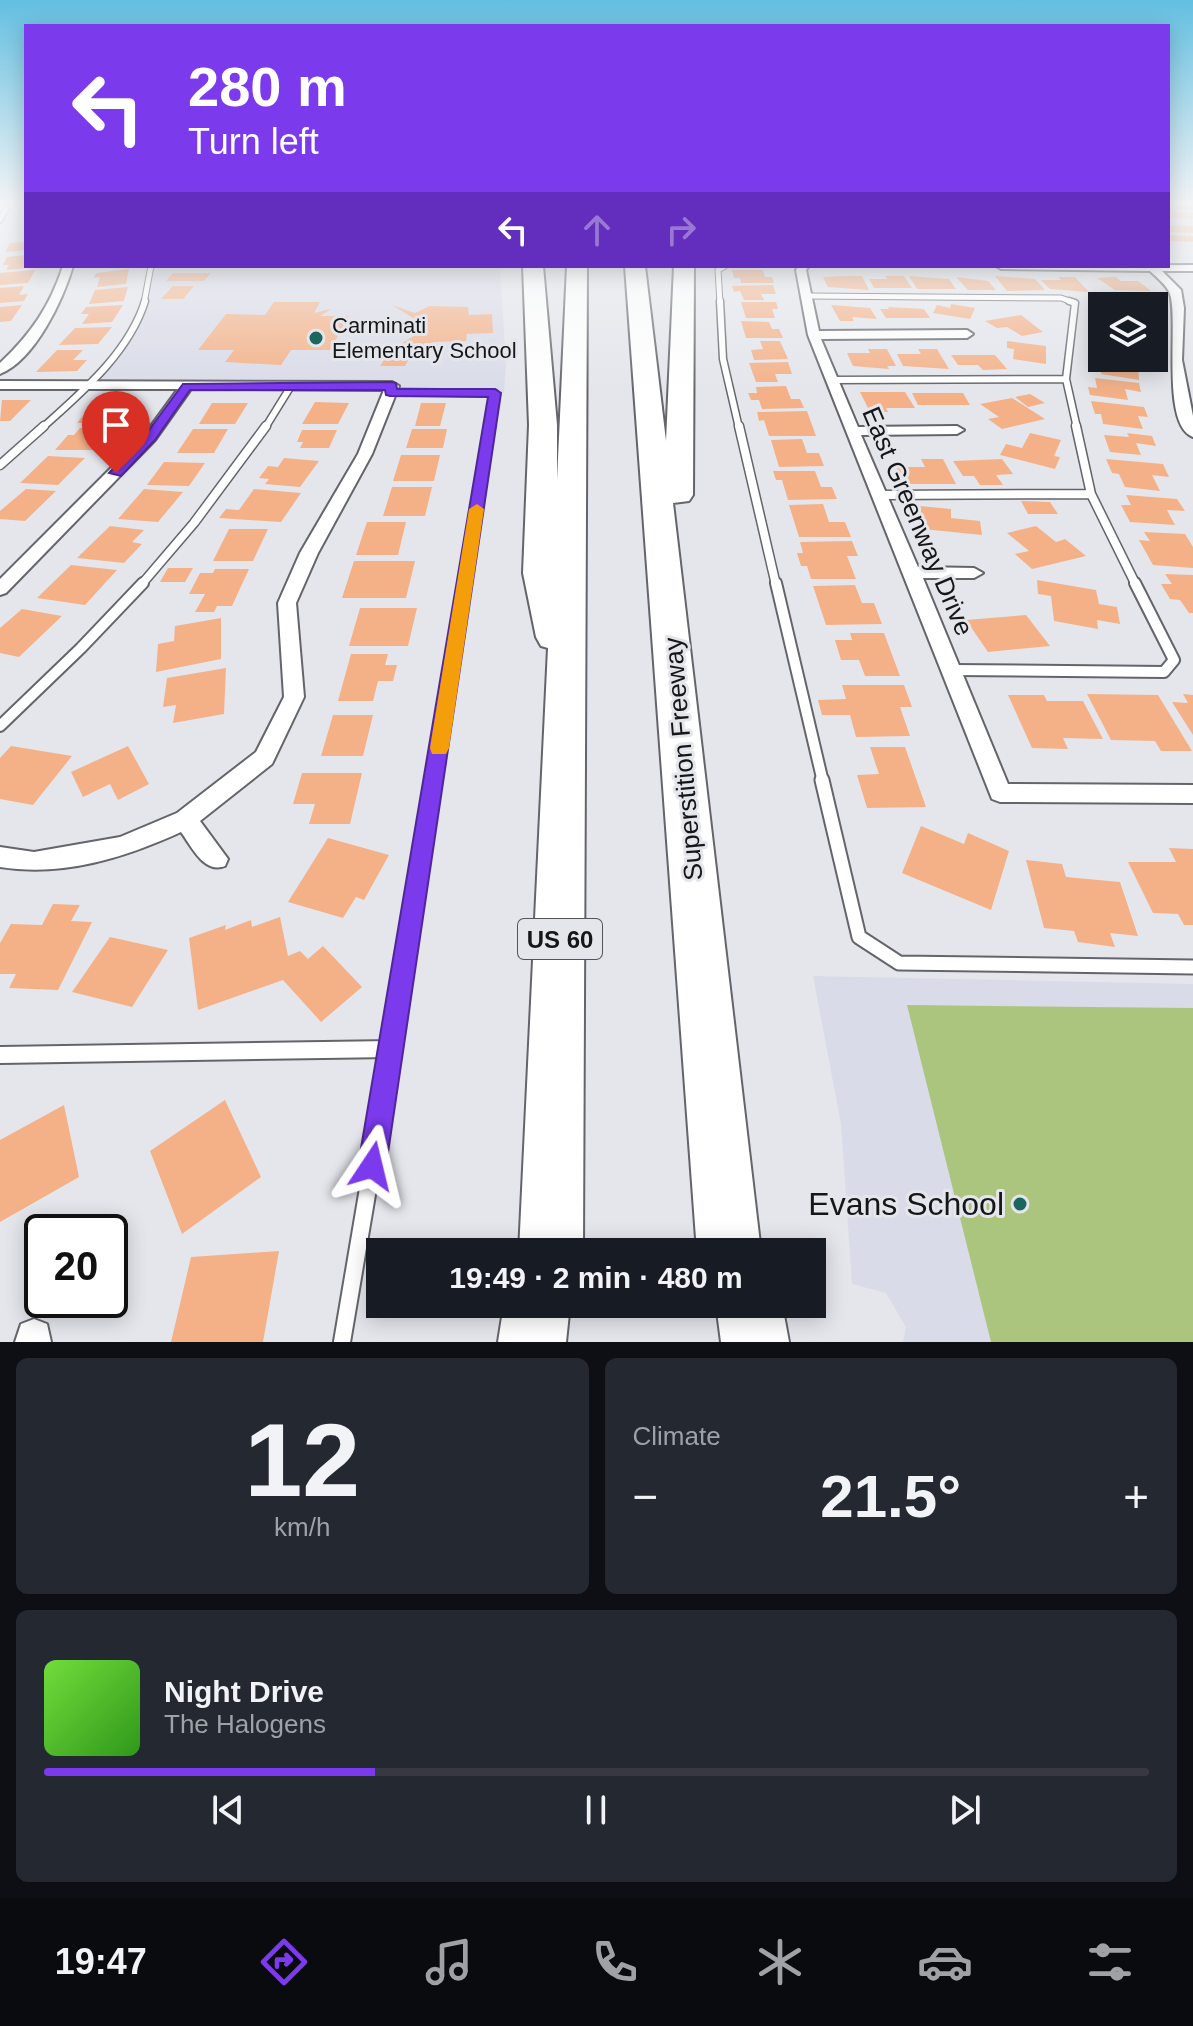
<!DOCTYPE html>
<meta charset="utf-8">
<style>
:root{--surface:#171b24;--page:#242831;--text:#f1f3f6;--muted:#9ea1a6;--line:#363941;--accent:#7c3aed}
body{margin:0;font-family:Arial,sans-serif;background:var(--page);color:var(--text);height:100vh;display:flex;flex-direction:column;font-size:30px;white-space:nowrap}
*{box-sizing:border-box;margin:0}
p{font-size:26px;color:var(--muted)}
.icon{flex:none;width:44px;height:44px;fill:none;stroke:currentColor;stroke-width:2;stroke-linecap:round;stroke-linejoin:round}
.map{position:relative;height:1342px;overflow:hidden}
.side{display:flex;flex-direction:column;gap:16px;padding:16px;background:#0d0f14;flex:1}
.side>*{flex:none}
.guide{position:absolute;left:24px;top:24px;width:1146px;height:244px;border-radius:0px;box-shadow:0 4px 20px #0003;background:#7c3aed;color:#fff;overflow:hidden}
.fabs{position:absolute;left:1088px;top:292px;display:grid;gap:16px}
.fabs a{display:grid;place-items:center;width:80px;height:80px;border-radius:0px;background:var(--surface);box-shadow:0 4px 20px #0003;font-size:40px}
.speed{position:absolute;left:24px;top:1214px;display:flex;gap:16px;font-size:40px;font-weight:700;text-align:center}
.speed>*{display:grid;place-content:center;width:104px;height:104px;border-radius:50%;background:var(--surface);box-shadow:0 4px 20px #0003;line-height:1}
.speed .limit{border:4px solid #111;border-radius:12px;background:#fff;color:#111}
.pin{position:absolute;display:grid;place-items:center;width:68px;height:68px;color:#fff;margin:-82px -34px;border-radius:50% 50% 50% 0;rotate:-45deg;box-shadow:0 0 8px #0007}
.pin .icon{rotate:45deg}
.me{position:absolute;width:88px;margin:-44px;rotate:10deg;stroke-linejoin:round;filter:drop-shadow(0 0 6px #0008)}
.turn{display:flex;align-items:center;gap:28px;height:168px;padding:0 32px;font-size:36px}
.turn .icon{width:104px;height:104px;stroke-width:2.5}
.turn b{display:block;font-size:56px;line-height:68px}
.lanes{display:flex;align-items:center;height:76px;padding:0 32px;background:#0003;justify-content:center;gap:40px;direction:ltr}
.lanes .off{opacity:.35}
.big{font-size:60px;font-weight:800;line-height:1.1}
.side .widget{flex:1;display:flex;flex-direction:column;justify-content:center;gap:12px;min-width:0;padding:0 28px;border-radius:12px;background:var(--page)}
.side .dial{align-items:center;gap:0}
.dial b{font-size:104px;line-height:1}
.song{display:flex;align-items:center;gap:24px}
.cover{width:96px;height:96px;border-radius:12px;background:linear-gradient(135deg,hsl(100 70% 55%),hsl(110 70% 35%))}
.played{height:8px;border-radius:4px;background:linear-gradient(90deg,var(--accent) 30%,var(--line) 30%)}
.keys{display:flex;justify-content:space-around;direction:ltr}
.heat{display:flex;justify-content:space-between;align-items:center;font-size:44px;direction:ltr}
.side .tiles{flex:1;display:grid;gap:16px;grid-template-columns:1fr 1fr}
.widget:last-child{grid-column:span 2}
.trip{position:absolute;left:366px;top:1238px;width:460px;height:80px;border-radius:0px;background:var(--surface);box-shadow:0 4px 20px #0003;font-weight:800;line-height:80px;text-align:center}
.menu{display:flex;height:128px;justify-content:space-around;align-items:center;background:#090b0e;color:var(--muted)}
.menu .icon{width:56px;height:56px}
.menu .on{color:var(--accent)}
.menu b{font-size:36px;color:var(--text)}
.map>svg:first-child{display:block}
.built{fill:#d9dbe8}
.green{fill:#acc57e}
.building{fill:#f4b188}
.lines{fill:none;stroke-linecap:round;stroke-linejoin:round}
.lane-far5-casing{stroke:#64656a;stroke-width:7}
.lane-far4-casing{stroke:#64656a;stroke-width:9}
.lane-far3-casing{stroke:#64656a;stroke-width:11}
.lane-far2-casing{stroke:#64656a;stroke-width:14}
.lane-far1-casing{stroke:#64656a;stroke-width:17}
.lane-casing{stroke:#64656a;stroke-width:20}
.street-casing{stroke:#64656a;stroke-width:4}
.highway-casing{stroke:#64656a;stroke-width:4}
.lane-far5{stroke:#fff;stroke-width:5}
.lane-far4{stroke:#fff;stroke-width:6}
.lane-far3{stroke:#fff;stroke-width:8}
.lane-far2{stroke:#fff;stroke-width:10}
.lane-far1{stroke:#fff;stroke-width:13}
.lane{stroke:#fff;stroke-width:16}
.street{fill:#fff;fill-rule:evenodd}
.highway{fill:#fff;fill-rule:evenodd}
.route{fill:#7c3aed;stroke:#51269a;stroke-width:2}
.slow{fill:#f59e0b}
.poi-dot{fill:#1b665e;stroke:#e5e6ec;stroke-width:3}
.labels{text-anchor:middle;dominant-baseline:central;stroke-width:6;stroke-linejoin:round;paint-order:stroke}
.far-poi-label{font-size:22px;fill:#151618;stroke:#e5e6ec;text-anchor:start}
.shield{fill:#e5e6ec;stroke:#535458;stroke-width:2}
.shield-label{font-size:24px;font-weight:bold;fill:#151618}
.street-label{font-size:26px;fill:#151618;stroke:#e5e6ec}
.near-poi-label{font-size:32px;fill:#151618;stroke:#e5e6ec;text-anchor:end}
</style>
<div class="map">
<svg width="1193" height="1342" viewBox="0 0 1193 1342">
<rect width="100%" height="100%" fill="#e5e6ec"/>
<path class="built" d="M151,266H500L506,364L504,393L390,392L392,387L84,386L118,351L136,325Z
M813,976L1193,984V1342H903L906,1327L886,1293L852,1284L841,1124Z"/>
<path class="green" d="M907,1005L1193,1008V1342H991Z"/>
<path class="building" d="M1168,203L1193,204V210L1168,209Z
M1168,211L1193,213V219L1168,218Z
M1168,225L1193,226V233L1168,232Z
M1168,235L1193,236V242L1168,241Z
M26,242V250L5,252L10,243Z
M26,255V268L6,270L9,265H3L7,257Z
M129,269L126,284L97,287L100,277L94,278L96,273Z
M35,270L28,283L0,285V273Z
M732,270H763L765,277H772L774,283H741L740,278H734Z
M173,273H211L204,281H166Z
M845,276H862L869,290L828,287L823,277Z
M885,276H904L912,288H874L869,279H887Z
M909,276L949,279L956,289H917Z
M995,276L1035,279L1045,290L1007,291Z
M956,277L988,281L996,290H968Z
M1058,277H1075L1089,292L1050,289L1041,280H1061Z
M1116,277L1121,281H1138L1151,291L1115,290L1097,278Z
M773,285L776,294H761L764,300H744L740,291L734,292L732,286Z
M24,286L19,295L28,294L24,301L0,303V288Z
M173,286H194L183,299H161Z
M128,287L124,301L89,304L95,290Z
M1100,297L1146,304V306H1105L1100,304Z
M274,302H320L314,313L331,309L320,316H349L330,350H291L281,365L225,362L234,350H198L226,314L265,315Z
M741,302H776L778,309H772L775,318H746Z
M951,304L975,308L970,319L933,313L937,305L950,308Z
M22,305L11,321L0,322V307Z
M123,305L112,322L82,324L89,314H81L86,307Z
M392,305L415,313L430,306L468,307L469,315L492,314L493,333L467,334L466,341L434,342L413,352L405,366H380L391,350L417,334L418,321Z
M831,305L870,308L877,319L852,317L854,321H840Z
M888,307L924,309L930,318H886L880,309H889Z
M1021,315L1043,332L1022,336L1007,327L997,328L985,321Z
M741,321L769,322L772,329H779L783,338H746Z
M112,327L98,344L59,345L75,328Z
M760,341H780L788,359L754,360L751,350L763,349Z
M1007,341L1046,346V364L1013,359L1014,349L1007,348Z
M868,349H887L896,366H887L889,369L853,366L847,353H870Z
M918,349H937L949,369L903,366L897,354H921Z
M57,350H83L73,360H87L77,371L36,372Z
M951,355H995L1007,369L983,370L978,365H958Z
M1115,358L1138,361L1139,380L1101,374V364L1115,366Z
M788,362L792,374H775L778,382H756L749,363Z
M1095,378L1139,383L1141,392L1125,389L1128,400L1090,395L1088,387L1097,388Z
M786,386L791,399H800L804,408L762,409L759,400H751L748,393H757L756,387Z
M860,392H905L915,408H886L888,412H870Z
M912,393H963L970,405H918Z
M1030,394L1045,403L1028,407L1015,397Z
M1012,398L1045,419L1002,429L988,419L999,417L980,404Z
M2,400H31L10,421H0Z
M105,401H137L120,423H77L87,411H97Z
M1091,401L1144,407L1148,417L1138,416L1143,429L1103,424L1101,414H1095Z
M315,402L349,403L338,424H302Z
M212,403H248L235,424H199Z
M421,403H446L440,426H415Z
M807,411L816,436H769L764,420L759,421L757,412Z
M80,428H114L96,450H55L68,435H74Z
M193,429H228L214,453H177Z
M412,429H447L443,448H406Z
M302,430H337L329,448H300L303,442H297Z
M1030,433L1061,440L1054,456L1060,457L1055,469L1000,455L1006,444L1022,448Z
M1127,433L1152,436L1156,446L1136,443L1141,455L1110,452L1104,435L1129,437Z
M802,439L807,453H819L824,466L779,467L771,440Z
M401,455H440L434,481H393Z
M48,456L85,458L58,485L20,483Z
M284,458L319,461L300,487L265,484L269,479L259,478L268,466L278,467Z
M921,459H943L956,484H903L896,467H925Z
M1002,459L1013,474L996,475L1003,485H980L974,476H963L953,461Z
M1106,459L1163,464L1169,477L1152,475L1160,491L1125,487L1119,474L1112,473Z
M164,462L205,463L189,486L147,485Z
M773,471H815L821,487H832L837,499L788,500L782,480H776Z
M392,487H432L425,516H383Z
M26,489L56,491L25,521L0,519V511Z
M144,489L183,492L158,522L118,519Z
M254,489L301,493L281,522L219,518L226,509L239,510Z
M1126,495L1177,499L1185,511L1167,510L1175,525L1130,522L1121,505H1131Z
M1021,501L1050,502L1058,514H1028Z
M823,504L829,522H845L851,537H799L789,505Z
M920,506L951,509V518L980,521L982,535L923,529Z
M367,522H406L398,555H356Z
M110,526L144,530L132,542L142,544L124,563L77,558Z
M1036,526L1056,542L1065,539L1086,556L1032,569L1015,554L1029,551L1007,533Z
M229,529H268L253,561H213Z
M1144,532L1185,534L1193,547V568L1153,565L1139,540L1150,541Z
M852,541L858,556H847L856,579H811L807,566H801L797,553H803L800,542Z
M354,561H415L406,598H342Z
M71,565L117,570L85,605L37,598Z
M168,568H193L185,582H160Z
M215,569H249L232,606H217L214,612H195L205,594H189L200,573H213Z
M1165,574L1193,575V613H1189L1180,600L1170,599L1161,584H1172Z
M1037,580L1096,590L1099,604L1117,607L1120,624L1097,620L1098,629L1054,621L1051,596L1038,594Z
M855,585L862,603H874L882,624L826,625L813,586Z
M360,608H417L408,646H349Z
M22,609L62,616L19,657L0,653V628Z
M1026,615L1050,646L988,652L966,620Z
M221,618V659L156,672L158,644L174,641L175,626Z
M850,633H884L900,676H865L859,660H841L835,640H852Z
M351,654H388L385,665H397L393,681H378L373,701H338Z
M226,668L224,714L173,723L176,705L163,707L167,678Z
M842,685H904L912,707H900L910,736L856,737L850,715H822L818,700L846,699Z
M1087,694L1158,695L1192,751H1161L1155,741L1111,740Z
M1183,694L1193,695V735L1172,702L1188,703Z
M1008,695H1044L1047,701H1083L1103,739L1063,738L1068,749L1032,748Z
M333,715H373L363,756H321Z
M11,746L72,756L33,805L0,799V758Z
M128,746L149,784L118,800L110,784L83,797L71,772Z
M870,747H905L926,807L867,808L857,775L879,774Z
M302,773H362L350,824H309L315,804H293Z
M921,826L964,844L968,833L1009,851L991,910L902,873Z
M328,838L389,855L364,900L356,897L343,918L288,902Z
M1169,848L1193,849V925H1184L1178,914L1153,913L1128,862H1176Z
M1026,860L1062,864L1066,877L1120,882L1138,936L1110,933L1115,947L1078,942L1074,931L1044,928Z
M53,904L80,905L71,921L92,922L58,990L9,988L16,974H0V943L11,924L42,925Z
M280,917L288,956L300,951L308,959L323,946L362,987L321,1022L283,980L198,1010L189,938L226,925L225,930L251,920L252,927Z
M110,937L168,950L132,1007L72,992Z
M225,1100L261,1177L182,1234L150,1151Z
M64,1105L79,1177L0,1222V1140Z
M279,1251L263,1342H171L191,1257Z"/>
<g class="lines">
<defs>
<path id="lane-far5" d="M0,220L9,203
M808,296L1061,298L1075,303
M144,303L151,266
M720,303L718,270L725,266"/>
<path id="lane-far4" d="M720,301L723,359L739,428
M1069,301L1075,303L1066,379L1077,428
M831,380L1066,379
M390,392L495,393L490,428
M42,428C81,393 129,353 145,301
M265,428L291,386"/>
<path id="lane-far3" d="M739,426L776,585
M1076,426L1091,494L1136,585
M0,465L44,426
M878,495L1091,494
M141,585L194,523L266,426
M465,585L490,426"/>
<path id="lane-far2" d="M776,583L823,782
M953,670L1164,672L1174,660L1135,583
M0,726L81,648L143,583
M434,782L465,583"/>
<path id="lane-far1" d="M822,780L859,937L899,963L1193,967
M395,1031L434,780"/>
<path id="lane" d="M0,1055L392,1049
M342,1342L395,1029"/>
<path id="street" d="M1193,265V271H1162L1181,290L1184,308L1182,360L1193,416V437C1160,425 1179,321 1170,294C1167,285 1156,277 1150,271L1001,269L996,266Z
M63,266H73C63,300 35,360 0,374V363C31,334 50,306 63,266Z
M799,266H809L806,270L819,331L967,330L973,334L967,338L821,339L858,427L957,426L964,430L957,434L861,435L918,567L974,568L983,573L974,578H923L1008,784L1193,785V803L1000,802L992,799L808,335L796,270Z
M0,381L392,382L399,386L372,454L318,553L296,603L304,697L272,764L200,821L228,859L225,866C204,874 192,847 181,832C124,858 63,877 0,867V847L34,852L120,837L177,813L256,752L284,697L278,603L300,553L358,454L384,390L191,389L155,440L6,593L0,595V579L145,434L178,389H0Z
M34,1319L47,1324L51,1342H15L21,1324Z"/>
<path id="highway" d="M523,266H543L557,425V480L567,266H587L583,1252H519L548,648L541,646L536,637L523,573L529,425Z
M625,266H645L666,441L674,266H694L693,495L689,501L673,503L761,1252H697Z
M504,1304H570L566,1342H498Z
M716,1304H782L789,1342H721Z"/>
</defs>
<use href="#lane-far5" class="lane-far5-casing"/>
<use href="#lane-far4" class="lane-far4-casing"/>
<use href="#lane-far3" class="lane-far3-casing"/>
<use href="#lane-far2" class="lane-far2-casing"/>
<use href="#lane-far1" class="lane-far1-casing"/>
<use href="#lane" class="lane-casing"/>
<use href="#street" class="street-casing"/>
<use href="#highway" class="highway-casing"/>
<use href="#lane-far5" class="lane-far5"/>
<use href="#lane-far4" class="lane-far4"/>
<use href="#lane-far3" class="lane-far3"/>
<use href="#lane-far2" class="lane-far2"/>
<use href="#lane-far1" class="lane-far1"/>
<use href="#lane" class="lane"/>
<use href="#street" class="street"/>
<use href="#highway" class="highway"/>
</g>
<linearGradient id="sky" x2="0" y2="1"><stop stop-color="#63bfe1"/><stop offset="0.52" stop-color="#f3f4f6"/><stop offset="1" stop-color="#f3f4f6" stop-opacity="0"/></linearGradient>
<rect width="1193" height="391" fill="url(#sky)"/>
<path class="route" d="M392,382L396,383L397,389H495L501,393L386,1166L382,1176L372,1181L362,1176L358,1166L488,397L390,396L386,395L385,390H190L155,440L121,476L109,473L146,434L183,384Z"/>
<path class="slow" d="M477,504L484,509L449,748L446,754H432L430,748L469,509Z"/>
<g class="poi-dot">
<circle cx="316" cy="338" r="8"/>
<circle cx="1020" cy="1204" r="8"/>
</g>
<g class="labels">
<g class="far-poi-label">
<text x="332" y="325">Carminati<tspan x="332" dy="25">Elementary School</tspan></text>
</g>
<rect class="shield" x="518" y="919" width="84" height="40" rx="6"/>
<g class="shield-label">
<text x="560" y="939">US 60</text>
</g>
<g class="street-label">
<text transform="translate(918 521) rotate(67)">East Greenway Drive</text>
<text transform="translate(683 759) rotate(-95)">Superstition Freeway</text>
</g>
<g class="near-poi-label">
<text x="1004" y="1204">Evans School</text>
</g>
</g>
</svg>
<div class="fabs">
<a><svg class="icon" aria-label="layers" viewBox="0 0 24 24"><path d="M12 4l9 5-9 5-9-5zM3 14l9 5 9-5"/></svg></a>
</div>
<div class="speed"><div class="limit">20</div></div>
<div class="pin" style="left:116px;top:473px;background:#d93025"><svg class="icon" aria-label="arrive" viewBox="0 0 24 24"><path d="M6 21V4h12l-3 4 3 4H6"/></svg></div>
<svg class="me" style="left:372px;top:1166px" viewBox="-20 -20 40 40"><path d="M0-17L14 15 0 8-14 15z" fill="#7c3aed" stroke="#fff" stroke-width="4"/></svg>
<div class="trip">19:49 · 2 min · 480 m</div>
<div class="guide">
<div class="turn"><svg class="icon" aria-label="left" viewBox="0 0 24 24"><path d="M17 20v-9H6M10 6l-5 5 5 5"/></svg><div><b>280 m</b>Turn left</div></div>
<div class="lanes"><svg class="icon" aria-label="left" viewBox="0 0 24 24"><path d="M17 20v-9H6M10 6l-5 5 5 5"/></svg><svg class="icon off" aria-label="ahead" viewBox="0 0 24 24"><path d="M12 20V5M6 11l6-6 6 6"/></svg><svg class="icon off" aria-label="right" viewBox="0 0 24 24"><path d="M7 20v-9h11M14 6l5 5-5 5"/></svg></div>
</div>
</div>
<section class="side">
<div class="tiles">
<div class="widget dial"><b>12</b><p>km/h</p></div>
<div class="widget"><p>Climate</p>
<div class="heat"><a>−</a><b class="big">21.5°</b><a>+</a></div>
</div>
<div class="widget">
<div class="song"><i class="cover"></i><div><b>Night Drive</b><p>The Halogens</p></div></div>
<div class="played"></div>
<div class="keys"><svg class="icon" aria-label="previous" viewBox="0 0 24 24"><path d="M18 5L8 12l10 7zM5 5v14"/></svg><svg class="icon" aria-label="pause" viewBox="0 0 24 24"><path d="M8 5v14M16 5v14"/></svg><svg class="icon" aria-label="next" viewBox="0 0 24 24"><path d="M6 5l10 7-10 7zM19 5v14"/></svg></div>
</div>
</div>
</section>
<nav class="menu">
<b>19:47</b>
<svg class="icon on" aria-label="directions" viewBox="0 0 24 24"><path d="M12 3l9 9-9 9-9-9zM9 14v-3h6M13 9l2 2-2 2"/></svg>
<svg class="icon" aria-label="music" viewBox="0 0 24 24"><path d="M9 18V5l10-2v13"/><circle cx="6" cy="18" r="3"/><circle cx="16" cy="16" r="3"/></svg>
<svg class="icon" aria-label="phone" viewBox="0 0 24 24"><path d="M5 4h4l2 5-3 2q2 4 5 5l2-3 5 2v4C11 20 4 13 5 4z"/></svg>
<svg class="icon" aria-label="climate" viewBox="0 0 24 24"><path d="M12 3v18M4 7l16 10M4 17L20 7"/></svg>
<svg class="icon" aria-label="car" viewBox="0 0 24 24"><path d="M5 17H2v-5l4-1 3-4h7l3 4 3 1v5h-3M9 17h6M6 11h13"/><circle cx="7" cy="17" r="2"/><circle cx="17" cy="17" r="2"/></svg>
<svg class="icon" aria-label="filters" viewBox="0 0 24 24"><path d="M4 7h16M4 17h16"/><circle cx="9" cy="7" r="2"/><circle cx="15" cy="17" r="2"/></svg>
</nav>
